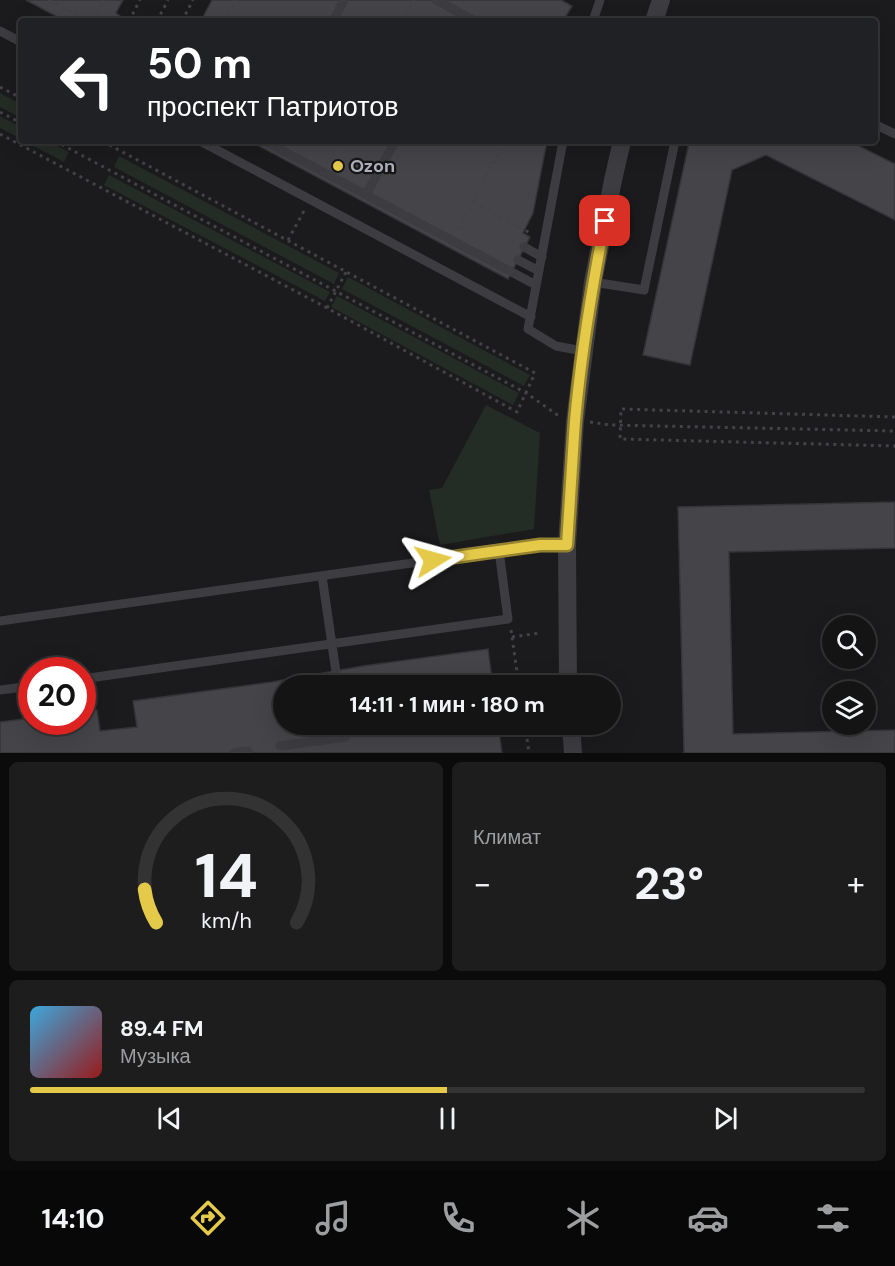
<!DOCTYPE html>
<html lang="ru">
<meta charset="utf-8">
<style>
:root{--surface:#141415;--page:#1d1d1e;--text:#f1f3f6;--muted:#9d9ea0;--line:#333334;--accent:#e5c949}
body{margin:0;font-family:"DM Sans",sans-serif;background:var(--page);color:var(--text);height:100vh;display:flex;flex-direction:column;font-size:22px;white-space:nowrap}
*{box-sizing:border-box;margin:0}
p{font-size:20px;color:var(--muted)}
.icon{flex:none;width:33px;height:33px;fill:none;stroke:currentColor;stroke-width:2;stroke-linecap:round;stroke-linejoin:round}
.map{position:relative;height:753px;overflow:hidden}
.panel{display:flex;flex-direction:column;gap:9px;padding:9px;background:#0b0b0c;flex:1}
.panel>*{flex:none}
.banner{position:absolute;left:18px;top:18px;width:860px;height:126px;border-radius:6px;box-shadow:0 6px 24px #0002,0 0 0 2px var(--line);background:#202124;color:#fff;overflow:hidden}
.fabs{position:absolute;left:822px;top:615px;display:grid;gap:12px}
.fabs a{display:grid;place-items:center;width:54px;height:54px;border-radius:50%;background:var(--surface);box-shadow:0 6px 24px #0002,0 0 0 2px var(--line);font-size:30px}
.speed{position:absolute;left:18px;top:657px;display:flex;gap:12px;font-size:30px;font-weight:700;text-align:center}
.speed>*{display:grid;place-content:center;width:78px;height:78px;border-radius:50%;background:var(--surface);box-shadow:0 6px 24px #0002,0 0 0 2px var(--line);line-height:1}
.speed .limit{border:9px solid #d22;background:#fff;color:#111}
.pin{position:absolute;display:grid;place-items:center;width:51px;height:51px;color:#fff;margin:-26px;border-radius:12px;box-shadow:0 3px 9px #0006}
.me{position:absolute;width:66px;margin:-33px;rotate:82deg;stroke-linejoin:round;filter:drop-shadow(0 0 4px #0008)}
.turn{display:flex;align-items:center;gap:21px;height:126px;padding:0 30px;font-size:27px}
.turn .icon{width:78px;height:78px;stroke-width:2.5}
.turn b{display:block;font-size:42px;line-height:51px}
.big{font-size:45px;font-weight:700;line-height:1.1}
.panel .widget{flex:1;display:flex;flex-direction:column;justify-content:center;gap:9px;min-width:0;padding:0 21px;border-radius:9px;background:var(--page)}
.panel .dial{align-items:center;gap:0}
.dial svg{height:156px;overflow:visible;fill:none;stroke:var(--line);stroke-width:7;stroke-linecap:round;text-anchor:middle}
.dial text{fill:var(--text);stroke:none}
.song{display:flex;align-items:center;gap:18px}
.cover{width:72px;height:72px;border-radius:9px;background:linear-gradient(135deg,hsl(200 70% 55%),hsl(0 70% 35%))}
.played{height:6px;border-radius:3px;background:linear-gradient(90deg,var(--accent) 50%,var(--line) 50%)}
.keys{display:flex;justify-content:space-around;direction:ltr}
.heat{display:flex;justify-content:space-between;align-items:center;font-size:33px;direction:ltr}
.panel .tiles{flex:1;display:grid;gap:9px;grid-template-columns:1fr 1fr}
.widget:last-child{grid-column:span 2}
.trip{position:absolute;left:273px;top:675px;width:348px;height:60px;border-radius:30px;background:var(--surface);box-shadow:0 6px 24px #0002,0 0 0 2px var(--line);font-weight:700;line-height:60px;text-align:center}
.tabs{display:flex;height:96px;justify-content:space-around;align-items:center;background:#080808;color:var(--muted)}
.tabs .icon{width:42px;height:42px}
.tabs .current{color:var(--accent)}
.tabs b{font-size:27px;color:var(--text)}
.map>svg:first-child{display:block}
.green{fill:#242c26}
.building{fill:#454549;stroke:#353438;stroke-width:1.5}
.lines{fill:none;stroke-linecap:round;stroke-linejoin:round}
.path{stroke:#424248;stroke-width:3;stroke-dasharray:3 4.5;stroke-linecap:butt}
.service{stroke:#3c3c41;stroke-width:9}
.minor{stroke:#3c3c41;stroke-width:18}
.route-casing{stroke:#95832f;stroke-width:15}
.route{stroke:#e5c949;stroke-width:10}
.poi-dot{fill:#e5c949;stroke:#161517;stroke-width:2}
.labels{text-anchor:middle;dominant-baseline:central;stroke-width:4.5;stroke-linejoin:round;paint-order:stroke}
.poi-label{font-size:18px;font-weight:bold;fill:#aeb0bb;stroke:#161517;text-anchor:start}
</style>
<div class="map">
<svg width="895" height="753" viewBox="0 0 895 753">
<rect width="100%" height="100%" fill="#1b1a1c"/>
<path class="green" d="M0,93L21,104V118L0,107Z
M0,116L21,127V139L0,128Z
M24,141H47L69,152L64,162Z
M119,156L339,273L334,284L114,167Z
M109,175L330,292L325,301L104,185Z
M348,277L530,375L524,386L342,289Z
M337,296L519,393L513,405L331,307Z
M486,405L540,433L534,529L440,545L429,490L442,488Z"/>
<path class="building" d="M26,0H123L116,13L120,16L117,21H65Z
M212,0H561L572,6L563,21H201Z
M261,141H547L533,213L523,233L530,237L508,279L259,146Z
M692,141H849L895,164V220L766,155L732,170L690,365L643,355L689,143Z
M895,502V548L729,552L733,734L895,730V753H684L678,507Z
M488,649L493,686H284V724H498L502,753H0V722L32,718V722H82V711L97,710L100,731L137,727L133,701L272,682L363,666Z"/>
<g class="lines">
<path class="path" d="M49,0L89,21
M93,21L104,0
M113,21L116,16L125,21
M129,21L140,0
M157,21L168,0
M182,21L193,0
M224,21L235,0
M403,21L414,0
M0,87L21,98
M0,112L21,123
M0,134L327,308L517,412L535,373L102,141
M55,141L526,393L559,416
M329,161L340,141
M473,202L532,234
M458,229L505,141
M288,240L305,209
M327,308L346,272
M895,417L621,409L620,439L895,446
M590,422L610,425L895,431
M511,630L519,686
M512,637L540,633
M525,724L529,753"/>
<path class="service" d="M436,0L475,21
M333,21L344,0
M593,21L600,0
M0,31L21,42
M874,124L895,134
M200,141L531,317
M269,141L268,143L536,285
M563,141L528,329L556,346L583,351
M366,195L395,141
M524,247L542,257
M518,260L539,271
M593,282L644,290L675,141
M322,576L338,686
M0,621L540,545H567
M82,679L508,619L499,551
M0,690L32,686
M280,746L346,737L344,724
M234,753L248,751"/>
<path class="minor" d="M654,21L661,0
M568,686L567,545L575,421L593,282L613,180L622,141
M571,724L573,753"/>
</g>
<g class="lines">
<defs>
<path id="route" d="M433,560L540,545H567C570,503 572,462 575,421C581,354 592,287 605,221"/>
</defs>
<use href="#route" class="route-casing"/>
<use href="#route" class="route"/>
</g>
<circle class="poi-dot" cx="338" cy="166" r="6"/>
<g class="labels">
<g class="poi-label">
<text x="350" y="166">Ozon</text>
</g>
</g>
</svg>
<div class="fabs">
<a><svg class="icon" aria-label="search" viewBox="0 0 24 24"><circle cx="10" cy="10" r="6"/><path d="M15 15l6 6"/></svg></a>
<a><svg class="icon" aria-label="layers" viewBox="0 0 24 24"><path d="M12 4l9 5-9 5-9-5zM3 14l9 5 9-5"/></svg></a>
</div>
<div class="speed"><div class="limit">20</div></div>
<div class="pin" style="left:605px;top:221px;background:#d93025"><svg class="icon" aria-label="arrive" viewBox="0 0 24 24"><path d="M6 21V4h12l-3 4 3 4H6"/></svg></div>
<svg class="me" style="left:433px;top:560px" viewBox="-20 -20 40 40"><path d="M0-17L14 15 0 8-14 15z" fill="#e5c949" stroke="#fff" stroke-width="4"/></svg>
<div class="trip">14:11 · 1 мин · 180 m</div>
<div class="banner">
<div class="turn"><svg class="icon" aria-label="left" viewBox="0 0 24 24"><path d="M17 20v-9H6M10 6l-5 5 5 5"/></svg><div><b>50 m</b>проспект Патриотов</div></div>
</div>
</div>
<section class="panel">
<div class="tiles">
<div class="widget dial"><svg viewBox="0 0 100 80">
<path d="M14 69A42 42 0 1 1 86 69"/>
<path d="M14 69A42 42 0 0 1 8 52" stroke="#e5c949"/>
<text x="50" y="56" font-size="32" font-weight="700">14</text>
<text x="50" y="72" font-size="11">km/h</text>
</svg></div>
<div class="widget"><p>Климат</p>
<div class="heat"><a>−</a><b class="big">23°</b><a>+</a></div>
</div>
<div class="widget">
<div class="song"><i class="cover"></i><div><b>89.4 FM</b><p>Музыка</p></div></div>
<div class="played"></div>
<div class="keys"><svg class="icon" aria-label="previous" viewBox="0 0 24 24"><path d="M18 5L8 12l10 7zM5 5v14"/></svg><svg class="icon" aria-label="pause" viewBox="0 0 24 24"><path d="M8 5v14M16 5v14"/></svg><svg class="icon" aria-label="next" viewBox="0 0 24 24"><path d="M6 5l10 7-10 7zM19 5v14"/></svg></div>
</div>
</div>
</section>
<nav class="tabs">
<b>14:10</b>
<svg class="icon current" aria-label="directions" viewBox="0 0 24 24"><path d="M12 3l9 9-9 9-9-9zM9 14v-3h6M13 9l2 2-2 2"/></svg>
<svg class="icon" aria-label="music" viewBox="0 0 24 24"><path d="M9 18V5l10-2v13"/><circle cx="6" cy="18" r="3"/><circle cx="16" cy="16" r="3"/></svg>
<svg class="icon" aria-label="phone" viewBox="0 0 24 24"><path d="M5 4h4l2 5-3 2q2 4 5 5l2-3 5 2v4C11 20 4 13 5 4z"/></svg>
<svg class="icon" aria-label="climate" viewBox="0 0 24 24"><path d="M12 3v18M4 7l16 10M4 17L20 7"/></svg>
<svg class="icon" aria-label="car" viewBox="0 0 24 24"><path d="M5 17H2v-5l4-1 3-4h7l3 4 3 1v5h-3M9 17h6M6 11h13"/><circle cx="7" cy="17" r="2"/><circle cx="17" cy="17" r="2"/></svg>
<svg class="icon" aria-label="filters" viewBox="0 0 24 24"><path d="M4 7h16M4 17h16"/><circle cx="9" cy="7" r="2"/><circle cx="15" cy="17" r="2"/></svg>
</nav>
